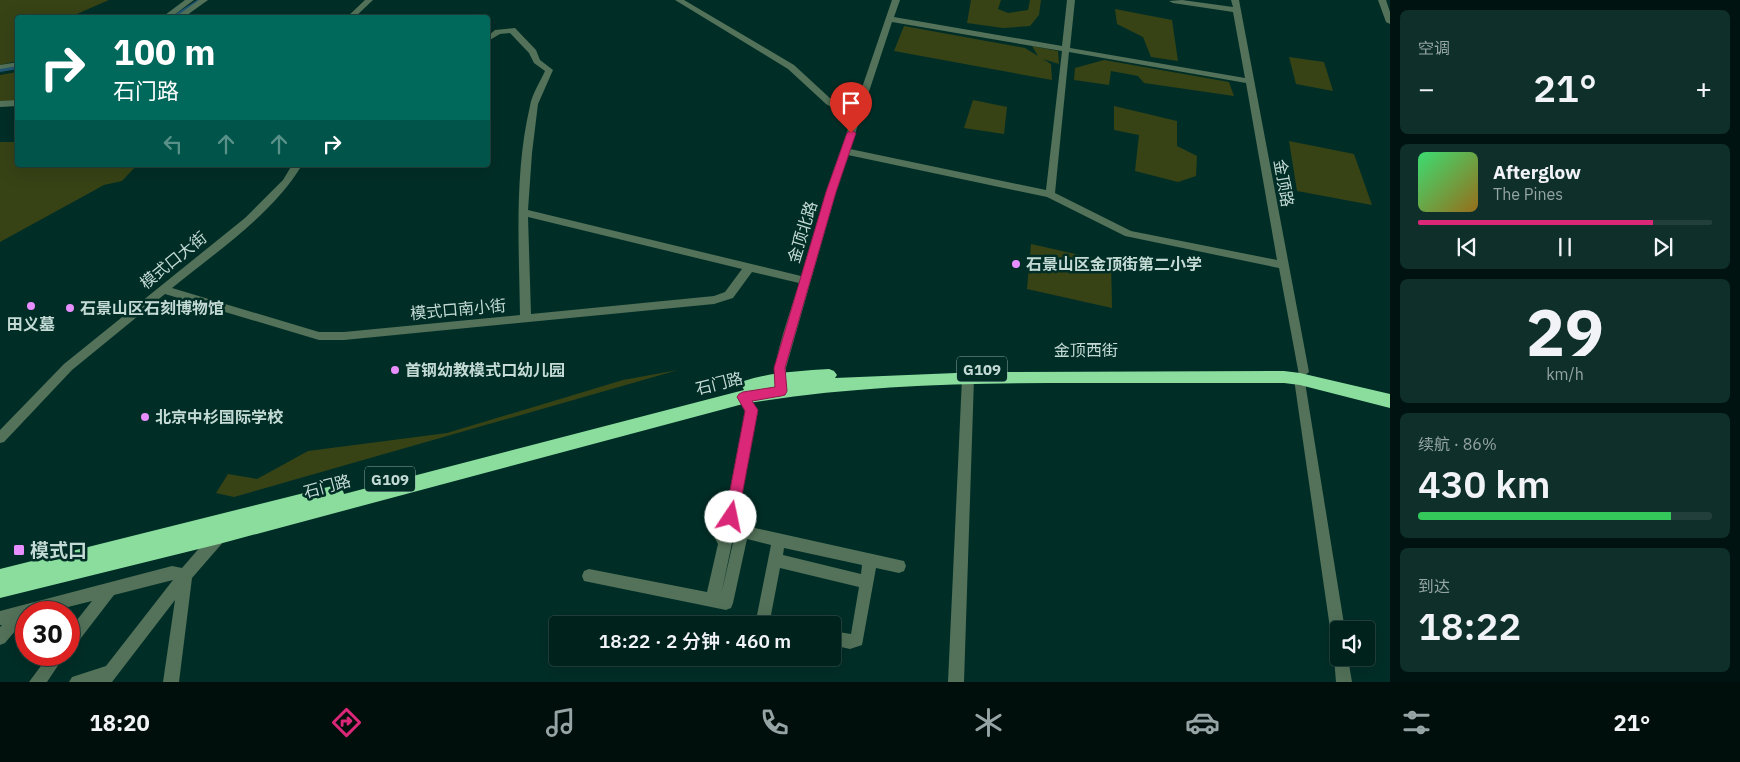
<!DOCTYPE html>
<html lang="zh">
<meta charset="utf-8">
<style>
:root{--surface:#00221d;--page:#0e2f2a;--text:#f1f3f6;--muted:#95a4a4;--line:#223f3b;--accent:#db2777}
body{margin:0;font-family:"IBM Plex Sans","Noto Sans SC",sans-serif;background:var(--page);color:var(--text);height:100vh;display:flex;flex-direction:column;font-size:19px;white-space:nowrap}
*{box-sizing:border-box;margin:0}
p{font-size:16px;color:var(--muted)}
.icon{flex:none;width:28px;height:28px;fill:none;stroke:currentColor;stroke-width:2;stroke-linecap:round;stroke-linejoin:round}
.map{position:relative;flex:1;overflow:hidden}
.details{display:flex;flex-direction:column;gap:10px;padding:10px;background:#001310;width:350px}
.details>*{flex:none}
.top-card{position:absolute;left:15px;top:15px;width:475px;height:152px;border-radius:5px;box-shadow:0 5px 20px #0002,0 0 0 1px var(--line);background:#00695c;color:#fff;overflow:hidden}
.fabs{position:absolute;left:1330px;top:621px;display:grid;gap:10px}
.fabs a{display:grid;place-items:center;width:45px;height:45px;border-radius:5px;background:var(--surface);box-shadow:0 5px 20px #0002,0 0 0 1px var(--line);font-size:25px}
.speed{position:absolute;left:15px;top:601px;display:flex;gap:10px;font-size:25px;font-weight:700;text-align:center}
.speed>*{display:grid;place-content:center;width:65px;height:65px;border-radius:50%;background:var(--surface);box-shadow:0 5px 20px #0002,0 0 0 1px var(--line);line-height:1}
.speed .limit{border:8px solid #d22;background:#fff;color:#111}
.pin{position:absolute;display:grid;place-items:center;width:42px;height:42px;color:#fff;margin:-51px -21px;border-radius:50% 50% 50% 0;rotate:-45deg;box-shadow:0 0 5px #0007}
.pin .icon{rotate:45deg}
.me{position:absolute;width:55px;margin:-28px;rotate:11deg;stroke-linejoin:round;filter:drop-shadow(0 0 4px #0008)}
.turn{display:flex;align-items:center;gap:18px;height:105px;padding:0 15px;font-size:22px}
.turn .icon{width:65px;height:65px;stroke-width:2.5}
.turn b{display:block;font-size:35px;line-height:42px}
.lanes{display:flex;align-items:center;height:48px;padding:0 15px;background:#0003;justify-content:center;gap:25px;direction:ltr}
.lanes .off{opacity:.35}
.big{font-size:38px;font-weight:600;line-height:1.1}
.details .tile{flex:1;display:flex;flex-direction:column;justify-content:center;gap:8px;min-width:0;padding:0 18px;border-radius:8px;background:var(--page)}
.details .dial{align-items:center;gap:0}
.dial b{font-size:65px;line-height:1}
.song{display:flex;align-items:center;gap:15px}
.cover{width:60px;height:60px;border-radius:8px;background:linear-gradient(135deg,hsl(140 70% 55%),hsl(40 70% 35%))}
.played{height:5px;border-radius:2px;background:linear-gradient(90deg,var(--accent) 80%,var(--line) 80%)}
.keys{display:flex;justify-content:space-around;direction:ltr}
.heat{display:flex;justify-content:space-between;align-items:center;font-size:28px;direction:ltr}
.charge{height:8px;border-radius:4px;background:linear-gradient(90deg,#34c759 86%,var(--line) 0)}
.trip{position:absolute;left:549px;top:616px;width:292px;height:50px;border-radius:5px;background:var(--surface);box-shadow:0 5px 20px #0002,0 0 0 1px var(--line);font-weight:600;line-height:50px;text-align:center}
.dock{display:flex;height:80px;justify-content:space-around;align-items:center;background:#000e0c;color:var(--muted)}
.dock .icon{width:35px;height:35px}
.dock .current{color:var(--accent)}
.dock b{font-size:22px;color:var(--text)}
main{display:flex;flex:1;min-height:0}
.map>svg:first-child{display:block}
.green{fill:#374315}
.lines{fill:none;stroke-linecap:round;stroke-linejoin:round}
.canal{fill:#215672;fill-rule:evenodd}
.minor{fill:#537259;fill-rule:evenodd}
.highway{fill:#8add9d;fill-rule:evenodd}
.route{fill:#db2777;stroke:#8e194d}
.poi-dot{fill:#e98efe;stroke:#002e27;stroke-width:2}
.labels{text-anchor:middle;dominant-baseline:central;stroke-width:5;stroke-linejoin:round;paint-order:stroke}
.shield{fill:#002e27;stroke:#89a6a0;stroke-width:1}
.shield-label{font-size:15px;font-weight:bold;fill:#c4dad4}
.street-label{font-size:16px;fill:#c4dad4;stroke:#002e27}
.poi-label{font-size:16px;font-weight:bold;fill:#c4dad4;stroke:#002e27;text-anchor:start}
.near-poi-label{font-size:19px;font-weight:bold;fill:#c4dad4;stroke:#002e27;text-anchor:start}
</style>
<main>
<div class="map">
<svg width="1390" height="682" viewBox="0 0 1390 682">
<rect width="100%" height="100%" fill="#002e27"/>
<path class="green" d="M0,0H109L70,17L18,18L17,61L0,65Z
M971,0H1001L998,9L1008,13L1028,10L1030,0H1041L1039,15L1030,26L1003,28L967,23Z
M1115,9L1172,20L1178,61L1151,57L1143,37L1117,24Z
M904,26L1025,48L1038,56L1032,46L1058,51L1059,64L1043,59L1051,64L1052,80L894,51Z
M1289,57L1324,62L1333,91L1296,84Z
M1104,60L1229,82L1234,96L1144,83L1138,76L1111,71L1109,85L1074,80L1075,68Z
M17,72V101H0V75Z
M973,100L1007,107L1004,134L964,128Z
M1114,106L1177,121V146L1197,156L1196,176L1178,182L1135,171L1139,135L1114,130Z
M1289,141L1354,154L1372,205L1297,191Z
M0,142H17L18,165H137L122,181L104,185L0,242Z
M1031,244L1111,262L1112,308L1027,289Z
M678,370L234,497L216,493L228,474L257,479L308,451L447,433L623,380Z"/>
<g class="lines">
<path class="canal" d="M197,0H204L177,18H169Z
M18,65V69L0,72V68Z"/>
<path class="minor" d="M185,0H194L170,18H161Z
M199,0H208L183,18H174Z
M365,0H373L354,18H346Z
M675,0H684L794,65L832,100L854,111L892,0H900L894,17L1062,46L1067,0H1075L1070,48L1245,78L1233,12L1173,3L1169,1L1182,0L1233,7L1231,0H1239L1309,372L1304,376L1345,630H1339V649L1334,647L1332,642L1294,379L1299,375L1279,268L1125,236L1047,197L848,155L836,192L786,368V387L784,390L780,392L776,390C767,373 793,305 799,283L752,272L733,298L714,304L344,340H319L165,294L72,370L4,442L0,443V430L64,364L245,218L283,180L292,165H302C273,214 216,252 172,288L319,332H344L520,315C519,246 514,174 530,106C532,94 540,82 545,71L534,63L529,53L510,33L500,34L488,41V36L495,30L515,28L536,50L540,60L553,70L538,104L532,153L528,210L801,276L826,192L853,115L835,109L826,104L788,69ZM892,22L1062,51L1046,190L850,149ZM1069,52L1246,83L1277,260L1131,231L1055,193ZM528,217L742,269L725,292L714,296L531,314Z
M1378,0H1386L1390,12V24L1386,22Z
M18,62V66L0,69V65Z
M18,100V106L0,107V101Z
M968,373L972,375L974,378L964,682H948L962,378L964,375Z
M743,392L747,393L757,410L738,516L746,526L904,561L906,566L904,571L899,573L876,568L862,645L850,649L832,645V631L851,634L859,587L780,568L771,615L788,620L790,625H758L756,620L771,545L747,539L733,603L731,608L726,610L584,581L582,576L584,571L589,569L707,592L718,544L711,531L716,511L726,510L745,411L737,397L739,393ZM726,522L735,534L721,595L732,543L725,530ZM784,548L862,565L861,574L783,555Z
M220,529L225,530L227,535L225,540L192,578L179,682H163L175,600L112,682H69L72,677L106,666L173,580L114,595L74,647L69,649V630L92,601L48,612H26V618L5,643L0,645V627L2,625H0V611L172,566L182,568L215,530Z
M1339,651V658H1348L1352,682H1336L1334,658L1336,653Z
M49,655H65L47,682H29Z"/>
<path class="highway" d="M829,369L834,371L837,375L835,378L980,372L1284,371L1300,373L1390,394V408L1300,385L1284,383C1217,383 1150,383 1083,383C969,383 856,385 743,404L219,544L0,598V569L336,485L342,487L344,494L744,390L742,386L744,381C771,372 801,371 829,369Z"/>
</g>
<path class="route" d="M851,130L856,133L836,192L785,368L787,391L785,395L781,396L752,401L758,410L738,517L736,521L731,523L727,521L725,517L745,411L737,397L739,394L743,392L775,387L774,368L826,192L847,133Z"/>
<g class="poi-dot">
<circle cx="1016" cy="264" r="5"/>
<circle cx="31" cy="306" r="5"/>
<circle cx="70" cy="308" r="5"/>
<circle cx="395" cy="370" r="5"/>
<circle cx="145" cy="417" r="5"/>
<rect x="13" y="544" width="12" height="12" rx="2.5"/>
</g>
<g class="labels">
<g class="shield">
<rect x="957" y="356.5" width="50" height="25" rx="4"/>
<rect x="365" y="466.5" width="50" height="25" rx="4"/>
</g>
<g class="shield-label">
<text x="982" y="369">G109</text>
<text x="390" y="479">G109</text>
</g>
<g class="street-label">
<text transform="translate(1284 183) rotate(80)">金顶路</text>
<text transform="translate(802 232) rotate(-73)">金顶北路</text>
<text transform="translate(173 260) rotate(-39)">模式口大街</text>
<text transform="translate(458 309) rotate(-5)">模式口南小街</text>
<text x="1086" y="350">金顶西街</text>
<text transform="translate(719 383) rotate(-14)">石门路</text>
<text transform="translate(327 486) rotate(-15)">石门路</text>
</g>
<g class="poi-label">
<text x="1026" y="264">石景山区金顶街第二小学</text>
<text x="80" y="308">石景山区石刻博物馆</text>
<text x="31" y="324" text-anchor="middle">田义墓</text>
<text x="405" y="370">首钢幼教模式口幼儿园</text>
<text x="155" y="417">北京中杉国际学校</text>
</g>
<g class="near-poi-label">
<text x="30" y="550">模式口</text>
</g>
</g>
</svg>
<div class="fabs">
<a><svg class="icon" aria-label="sound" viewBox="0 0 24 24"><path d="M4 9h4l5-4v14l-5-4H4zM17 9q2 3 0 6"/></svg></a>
</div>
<div class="speed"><div class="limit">30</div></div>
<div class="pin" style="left:851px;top:133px;background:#d93025"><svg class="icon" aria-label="arrive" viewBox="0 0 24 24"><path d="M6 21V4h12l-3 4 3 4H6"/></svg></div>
<svg class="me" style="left:731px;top:517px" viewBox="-20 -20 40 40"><circle r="19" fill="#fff"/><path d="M0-13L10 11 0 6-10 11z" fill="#db2777"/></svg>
<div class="trip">18:22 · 2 分钟 · 460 m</div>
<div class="top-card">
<div class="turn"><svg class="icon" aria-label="right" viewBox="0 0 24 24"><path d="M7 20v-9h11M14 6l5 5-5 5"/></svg><div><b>100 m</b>石门路</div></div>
<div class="lanes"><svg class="icon off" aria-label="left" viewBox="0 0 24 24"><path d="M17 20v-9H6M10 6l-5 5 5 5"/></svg><svg class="icon off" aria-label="ahead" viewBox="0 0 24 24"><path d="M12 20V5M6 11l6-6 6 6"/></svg><svg class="icon off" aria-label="ahead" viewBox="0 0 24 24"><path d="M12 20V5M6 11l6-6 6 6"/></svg><svg class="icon" aria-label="right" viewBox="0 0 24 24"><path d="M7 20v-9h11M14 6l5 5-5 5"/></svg></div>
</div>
</div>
<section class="details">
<div class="tile"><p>空调</p>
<div class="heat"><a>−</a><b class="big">21°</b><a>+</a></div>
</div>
<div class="tile">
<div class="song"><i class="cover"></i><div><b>Afterglow</b><p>The Pines</p></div></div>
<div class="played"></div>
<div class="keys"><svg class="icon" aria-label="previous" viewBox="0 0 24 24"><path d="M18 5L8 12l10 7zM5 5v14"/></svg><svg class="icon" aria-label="pause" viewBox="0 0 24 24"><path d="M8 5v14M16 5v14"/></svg><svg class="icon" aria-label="next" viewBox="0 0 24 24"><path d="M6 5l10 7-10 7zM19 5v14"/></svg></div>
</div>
<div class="tile dial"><b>29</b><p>km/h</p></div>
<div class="tile"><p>续航 · 86%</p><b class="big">430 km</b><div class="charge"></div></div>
<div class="tile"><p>到达</p><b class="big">18:22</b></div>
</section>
</main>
<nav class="dock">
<b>18:20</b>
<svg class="icon current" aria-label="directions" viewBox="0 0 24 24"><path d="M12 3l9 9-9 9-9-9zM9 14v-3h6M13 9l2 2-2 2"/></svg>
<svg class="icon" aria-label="music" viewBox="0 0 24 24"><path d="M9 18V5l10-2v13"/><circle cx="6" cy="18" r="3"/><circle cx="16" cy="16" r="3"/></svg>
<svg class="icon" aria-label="phone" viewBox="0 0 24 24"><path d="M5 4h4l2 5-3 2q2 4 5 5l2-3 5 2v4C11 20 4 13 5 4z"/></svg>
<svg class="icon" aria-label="climate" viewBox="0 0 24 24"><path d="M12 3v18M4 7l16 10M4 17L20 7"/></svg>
<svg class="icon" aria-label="car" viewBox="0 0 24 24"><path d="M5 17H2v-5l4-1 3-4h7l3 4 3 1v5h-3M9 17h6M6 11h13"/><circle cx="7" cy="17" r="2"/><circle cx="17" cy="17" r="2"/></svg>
<svg class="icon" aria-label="filters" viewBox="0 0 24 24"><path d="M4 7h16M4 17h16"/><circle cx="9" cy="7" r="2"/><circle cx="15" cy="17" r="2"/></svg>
<b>21°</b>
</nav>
